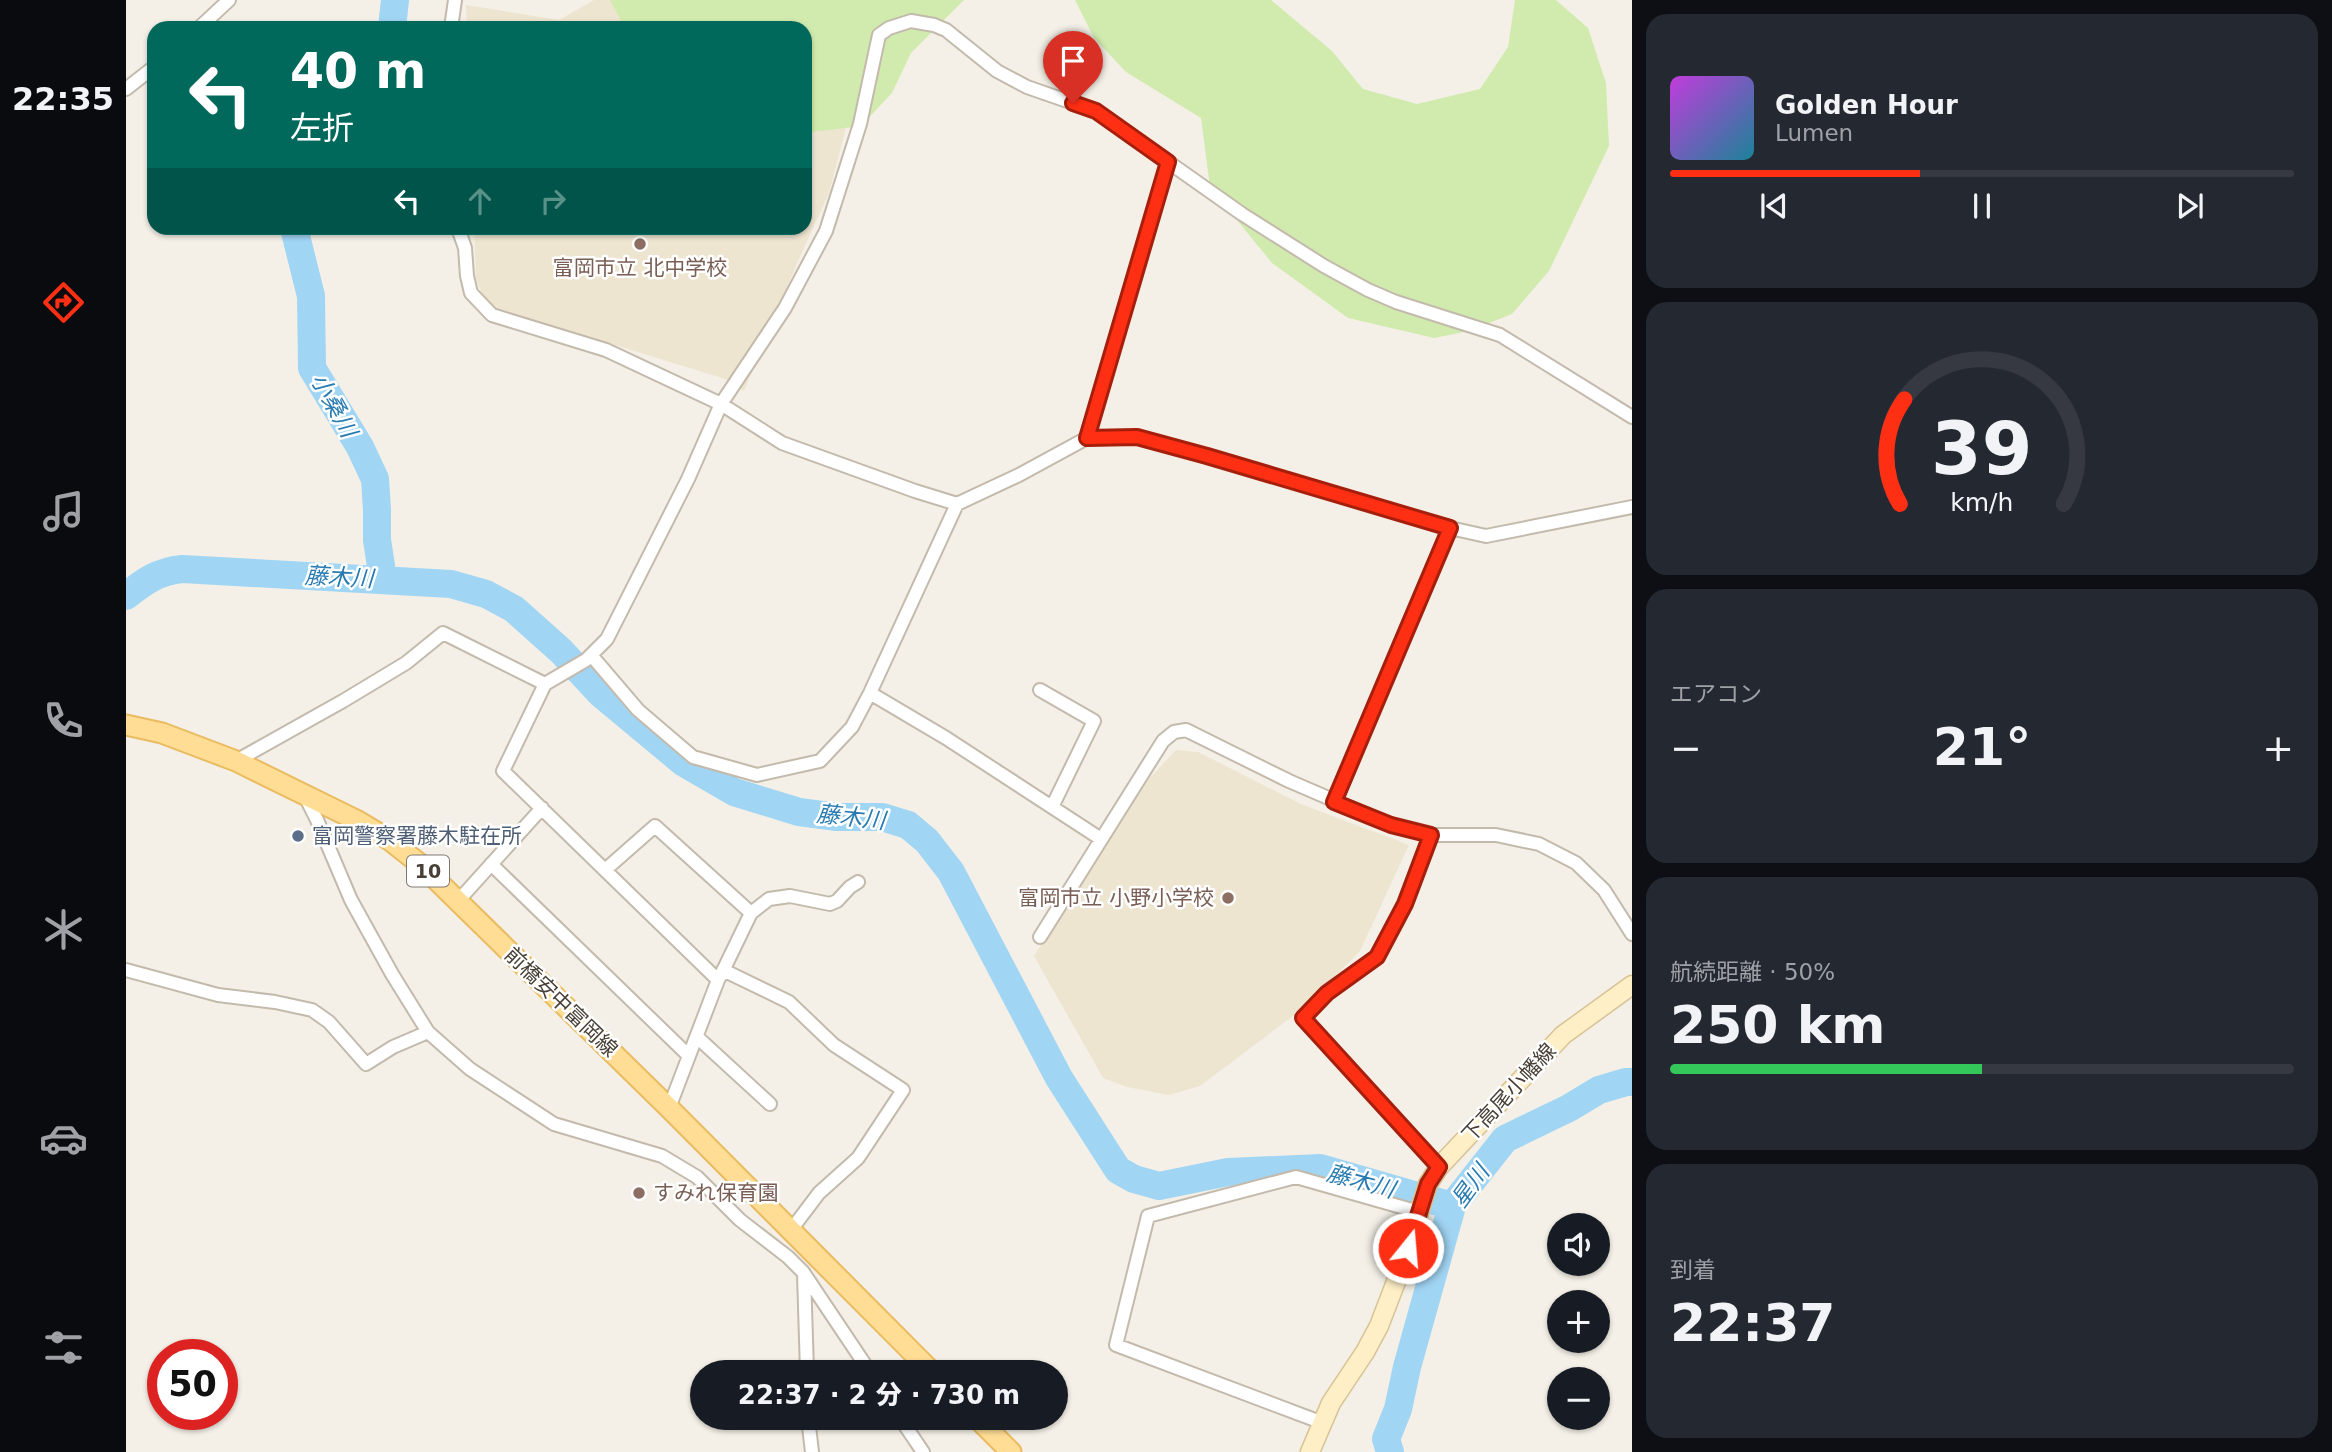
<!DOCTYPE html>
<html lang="ja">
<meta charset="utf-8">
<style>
:root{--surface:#171b24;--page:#242831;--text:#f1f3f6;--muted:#9ea1a6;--line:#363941;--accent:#ff2f13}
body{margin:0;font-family:"DejaVu Sans","Noto Sans JP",sans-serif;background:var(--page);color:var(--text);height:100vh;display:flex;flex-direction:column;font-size:26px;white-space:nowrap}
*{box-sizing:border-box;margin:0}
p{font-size:23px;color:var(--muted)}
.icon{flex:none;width:38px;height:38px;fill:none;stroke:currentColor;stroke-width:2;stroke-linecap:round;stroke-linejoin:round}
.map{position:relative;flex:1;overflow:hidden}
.drawer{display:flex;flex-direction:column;gap:14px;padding:14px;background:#0d0f14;width:700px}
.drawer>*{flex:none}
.hud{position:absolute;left:21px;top:21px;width:665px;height:214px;border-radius:21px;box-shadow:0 2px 5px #0004;background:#00695c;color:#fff;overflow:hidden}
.controls{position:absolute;left:1421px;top:1213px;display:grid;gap:14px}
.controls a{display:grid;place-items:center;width:63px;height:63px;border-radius:50%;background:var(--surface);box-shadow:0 2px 5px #0004;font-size:35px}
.speed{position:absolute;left:21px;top:1339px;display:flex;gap:14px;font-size:35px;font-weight:700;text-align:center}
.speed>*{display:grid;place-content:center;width:91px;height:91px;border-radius:50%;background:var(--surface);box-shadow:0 2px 5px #0004;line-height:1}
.speed .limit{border:10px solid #d22;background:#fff;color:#111}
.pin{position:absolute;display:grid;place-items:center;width:60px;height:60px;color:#fff;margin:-72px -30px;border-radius:50% 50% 50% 0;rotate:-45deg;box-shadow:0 0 7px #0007}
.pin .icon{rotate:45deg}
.me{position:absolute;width:77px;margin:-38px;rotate:17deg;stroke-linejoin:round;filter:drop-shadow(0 0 5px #0008)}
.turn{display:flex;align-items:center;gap:24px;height:147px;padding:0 28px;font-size:32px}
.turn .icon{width:91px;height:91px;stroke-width:2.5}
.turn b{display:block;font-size:49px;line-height:60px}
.lanes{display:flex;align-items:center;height:66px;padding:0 28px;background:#0003;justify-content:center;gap:35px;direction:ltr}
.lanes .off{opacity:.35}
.big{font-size:52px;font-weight:800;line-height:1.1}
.drawer .card{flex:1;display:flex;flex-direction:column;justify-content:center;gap:10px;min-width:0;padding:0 24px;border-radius:21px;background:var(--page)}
.drawer .dial{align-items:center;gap:0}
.dial svg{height:182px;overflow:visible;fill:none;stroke:var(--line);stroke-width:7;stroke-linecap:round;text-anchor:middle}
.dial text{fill:var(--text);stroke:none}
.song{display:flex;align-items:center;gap:21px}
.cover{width:84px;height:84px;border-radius:10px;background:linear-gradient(135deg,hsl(290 70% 55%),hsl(190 70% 35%))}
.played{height:7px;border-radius:4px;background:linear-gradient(90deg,var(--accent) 40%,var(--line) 40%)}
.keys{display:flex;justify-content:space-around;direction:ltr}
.heat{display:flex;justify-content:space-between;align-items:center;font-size:38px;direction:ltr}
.charge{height:10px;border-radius:5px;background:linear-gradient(90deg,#34c759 50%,var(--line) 0)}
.trip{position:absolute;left:564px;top:1360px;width:378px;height:70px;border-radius:35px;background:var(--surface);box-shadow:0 2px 5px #0004;font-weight:800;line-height:70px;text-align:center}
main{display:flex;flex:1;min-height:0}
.tab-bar{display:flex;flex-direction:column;width:126px;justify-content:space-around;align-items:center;background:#090b0e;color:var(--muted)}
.tab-bar .icon{width:49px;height:49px}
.tab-bar .on{color:var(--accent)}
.tab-bar b{font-size:32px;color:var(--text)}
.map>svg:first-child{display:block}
.education{fill:#eee5d0}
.green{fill:#d1ebae}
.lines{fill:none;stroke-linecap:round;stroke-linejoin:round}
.river{stroke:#a1d5f4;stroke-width:28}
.street-casing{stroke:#c3baac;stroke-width:16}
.secondary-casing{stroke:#d7c395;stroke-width:21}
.primary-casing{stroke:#eabb60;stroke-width:23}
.street{stroke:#fff;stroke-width:12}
.secondary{stroke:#ffefc6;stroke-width:18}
.primary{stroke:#ffdd95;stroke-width:19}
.route-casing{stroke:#a61f0c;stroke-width:18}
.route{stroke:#ff2f13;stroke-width:12}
.education-dot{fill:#8d6e63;stroke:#fff;stroke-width:2.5}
.service-dot{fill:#5c6f8a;stroke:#fff;stroke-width:2.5}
.labels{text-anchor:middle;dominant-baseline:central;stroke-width:5;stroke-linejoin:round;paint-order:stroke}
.shield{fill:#fff;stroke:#7f7972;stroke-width:2}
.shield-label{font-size:19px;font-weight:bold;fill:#484036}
.education-label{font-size:21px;fill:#785e54;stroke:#fff}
.service-label{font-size:21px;fill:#4e5e75;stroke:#fff;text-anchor:start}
.street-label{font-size:21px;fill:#484036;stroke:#fff}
.water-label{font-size:23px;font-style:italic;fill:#287bb1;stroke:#fff}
</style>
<main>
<nav class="tab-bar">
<b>22:35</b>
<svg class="icon on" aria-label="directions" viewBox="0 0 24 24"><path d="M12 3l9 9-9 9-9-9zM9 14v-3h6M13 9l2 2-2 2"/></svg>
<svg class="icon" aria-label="music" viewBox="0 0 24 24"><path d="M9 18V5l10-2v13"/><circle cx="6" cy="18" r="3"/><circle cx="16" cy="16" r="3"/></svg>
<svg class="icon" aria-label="phone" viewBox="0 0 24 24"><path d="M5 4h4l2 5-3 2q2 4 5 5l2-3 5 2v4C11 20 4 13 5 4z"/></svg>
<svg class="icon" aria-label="climate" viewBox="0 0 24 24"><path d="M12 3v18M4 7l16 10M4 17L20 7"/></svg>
<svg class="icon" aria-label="car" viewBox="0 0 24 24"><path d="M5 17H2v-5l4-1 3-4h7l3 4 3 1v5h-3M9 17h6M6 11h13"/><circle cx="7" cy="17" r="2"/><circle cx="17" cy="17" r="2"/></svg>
<svg class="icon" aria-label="filters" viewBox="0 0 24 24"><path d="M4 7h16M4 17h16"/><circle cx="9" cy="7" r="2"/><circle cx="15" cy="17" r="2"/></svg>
</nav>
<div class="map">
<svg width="1506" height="1452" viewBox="0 0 1506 1452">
<rect width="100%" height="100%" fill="#f4f0e7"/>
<path class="education" d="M468,0H519L572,28H341L340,5L433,20Z
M679,70L731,85L703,193L672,261L618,391L599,379L369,308L356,295L350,278L348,228H679Z
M1050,750L1072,752L1175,804L1283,845L1234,951L1180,1006L1074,1086L1043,1095L1001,1087L977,1078L908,956L1023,779Z"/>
<path class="green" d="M484,0H838L785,53L766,93L735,126L679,133V28H499Z
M949,0H1145L1206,51L1237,89L1291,104L1354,89L1382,47L1389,0H1430L1462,28L1480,83L1483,146L1423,271L1386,314L1343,331L1308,338L1222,318L1146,263L1084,187L1075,118L1000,72L968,38Z"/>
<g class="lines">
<path class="river" d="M266,28L269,0
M168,228L185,296L186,368L234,447L249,479L251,510V540L257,579
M0,596C17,582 33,571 56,569L325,584L360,594L388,609L435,651L475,694L558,763L608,792L673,812L711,817H756L782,825L801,841L825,872L933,1078L992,1170L1008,1179L1033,1186L1102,1172L1194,1168L1326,1206
M1264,1452L1260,1439L1272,1409L1281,1367L1326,1206L1379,1139L1443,1108L1473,1090L1500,1082H1506"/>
<defs>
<path id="street" d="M73,28L103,0
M325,28L329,0
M0,89L28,67
M332,228L339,248L341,276L345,293L366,315L480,350L595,404L656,443L789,491L831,504
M961,438L1042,162
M465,655L512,710L567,757L631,775L694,761L726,727L744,693
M914,690L968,721L926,807
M110,761L217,701L280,663L317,633L419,684
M179,796L191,820L225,900L266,974L302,1032L344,1069L428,1124L536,1156L571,1177L614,1220L662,1257L677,1272L744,1372
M1208,802L1324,528
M1305,835L1279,904L1251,957L1201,993L1177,1019L1313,1167
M975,839L820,738L744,693L831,504L893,475L961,438L1011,437L1081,456L1324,528L1360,536L1506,507
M365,864L563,1056
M479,870L529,826L625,913
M332,901L416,808
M914,937L1037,741L1048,732L1060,730L1163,781L1265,825L1305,835H1370L1413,844L1450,863L1478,890L1506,934
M0,970L92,995L149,1002L186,1010L203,1022L240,1064L267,1047L302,1032
M597,970L663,1002L708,1045L777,1090L732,1158L693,1193L665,1230
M594,977L625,913L643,899L664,896L704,904L711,901L724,887L732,882
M571,1037L644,1104
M543,1108L592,980L377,771L419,684L460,660L481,639L562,479L595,404L659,308L700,231L734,124L753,35L763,28L785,21L808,25L820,30L871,71L901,87L970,111L1116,214L1198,266L1242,290L1270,302L1374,335L1506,417
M678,1274L681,1372
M682,1418L686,1452
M774,1418L797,1452
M1197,1423L990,1345L1022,1216L1170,1177L1293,1212"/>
<path id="secondary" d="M1184,1452L1205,1403L1239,1352L1253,1326L1276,1266L1302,1184L1313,1167L1437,1035L1506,985"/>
<path id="primary" d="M0,725L36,733L110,761L230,820L262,839L294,864L543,1108L806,1372
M851,1418L885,1452"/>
</defs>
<use href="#street" class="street-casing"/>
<use href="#secondary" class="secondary-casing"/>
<use href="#primary" class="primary-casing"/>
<use href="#street" class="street"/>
<use href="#secondary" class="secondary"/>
<use href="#primary" class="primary"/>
</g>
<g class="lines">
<defs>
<path id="route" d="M947,103L970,111L1042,162L961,438L1011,437L1081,456L1324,528L1208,802L1265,825L1305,835L1279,904L1251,957L1201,993L1177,1018L1313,1167L1302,1184L1282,1248"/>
</defs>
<use href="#route" class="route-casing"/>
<use href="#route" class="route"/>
</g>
<g class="education-dot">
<circle cx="514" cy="244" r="7"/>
<circle cx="1102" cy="898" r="7"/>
<circle cx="513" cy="1193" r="7"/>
</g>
<circle class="service-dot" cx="172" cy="836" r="7"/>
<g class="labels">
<rect class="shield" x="281" y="855.5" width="42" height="31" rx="5"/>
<g class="shield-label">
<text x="302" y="871">10</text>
</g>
<g class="education-label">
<text x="514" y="268">富岡市立 北中学校</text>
<text x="1088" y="898" text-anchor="end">富岡市立 小野小学校</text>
<text x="527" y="1193" text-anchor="start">すみれ保育園</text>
</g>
<g class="service-label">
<text x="186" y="836">富岡警察署藤木駐在所</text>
</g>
<g class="street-label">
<text transform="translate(435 1002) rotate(44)">前橋安中富岡線</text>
<text transform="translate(1383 1093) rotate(-47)">下高尾小幡線</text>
</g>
<g class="water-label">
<text transform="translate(208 405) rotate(61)">小桑川</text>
<text transform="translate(213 577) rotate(3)">藤木川</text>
<text transform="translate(725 817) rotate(6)">藤木川</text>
<text transform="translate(1235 1181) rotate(15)">藤木川</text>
<text transform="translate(1344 1186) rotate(-54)">星川</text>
</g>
</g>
</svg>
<div class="controls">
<a><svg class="icon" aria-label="sound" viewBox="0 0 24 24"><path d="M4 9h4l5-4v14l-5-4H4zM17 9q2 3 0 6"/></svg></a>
<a>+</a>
<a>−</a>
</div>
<div class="speed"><div class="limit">50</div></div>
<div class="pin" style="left:947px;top:103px;background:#d93025"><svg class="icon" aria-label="arrive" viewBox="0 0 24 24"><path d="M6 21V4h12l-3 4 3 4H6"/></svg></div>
<svg class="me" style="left:1282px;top:1248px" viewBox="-20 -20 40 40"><circle r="17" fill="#ff2f13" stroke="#fff" stroke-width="3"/><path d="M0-11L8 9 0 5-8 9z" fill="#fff"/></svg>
<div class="trip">22:37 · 2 分 · 730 m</div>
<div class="hud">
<div class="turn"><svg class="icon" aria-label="left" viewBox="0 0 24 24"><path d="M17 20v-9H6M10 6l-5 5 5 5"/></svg><div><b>40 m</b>左折</div></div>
<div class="lanes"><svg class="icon" aria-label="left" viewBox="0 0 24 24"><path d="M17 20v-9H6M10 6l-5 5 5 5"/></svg><svg class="icon off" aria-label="ahead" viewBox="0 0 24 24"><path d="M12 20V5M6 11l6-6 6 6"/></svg><svg class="icon off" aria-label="right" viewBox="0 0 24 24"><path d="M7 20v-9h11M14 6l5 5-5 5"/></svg></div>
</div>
</div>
<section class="drawer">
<div class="card">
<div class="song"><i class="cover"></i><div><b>Golden Hour</b><p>Lumen</p></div></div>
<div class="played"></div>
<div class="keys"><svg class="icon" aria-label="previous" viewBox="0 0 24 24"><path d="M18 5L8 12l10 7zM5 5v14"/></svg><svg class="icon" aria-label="pause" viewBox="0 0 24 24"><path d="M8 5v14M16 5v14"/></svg><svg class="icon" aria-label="next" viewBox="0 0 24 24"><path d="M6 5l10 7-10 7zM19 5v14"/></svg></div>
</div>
<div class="card dial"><svg viewBox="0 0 100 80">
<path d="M14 69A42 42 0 1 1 86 69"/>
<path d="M14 69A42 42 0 0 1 16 23" stroke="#ff2f13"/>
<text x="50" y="56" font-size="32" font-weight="700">39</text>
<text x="50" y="72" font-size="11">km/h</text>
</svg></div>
<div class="card"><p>エアコン</p>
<div class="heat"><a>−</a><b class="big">21°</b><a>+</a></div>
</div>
<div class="card"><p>航続距離 · 50%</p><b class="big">250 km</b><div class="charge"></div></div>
<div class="card"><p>到着</p><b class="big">22:37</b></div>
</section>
</main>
